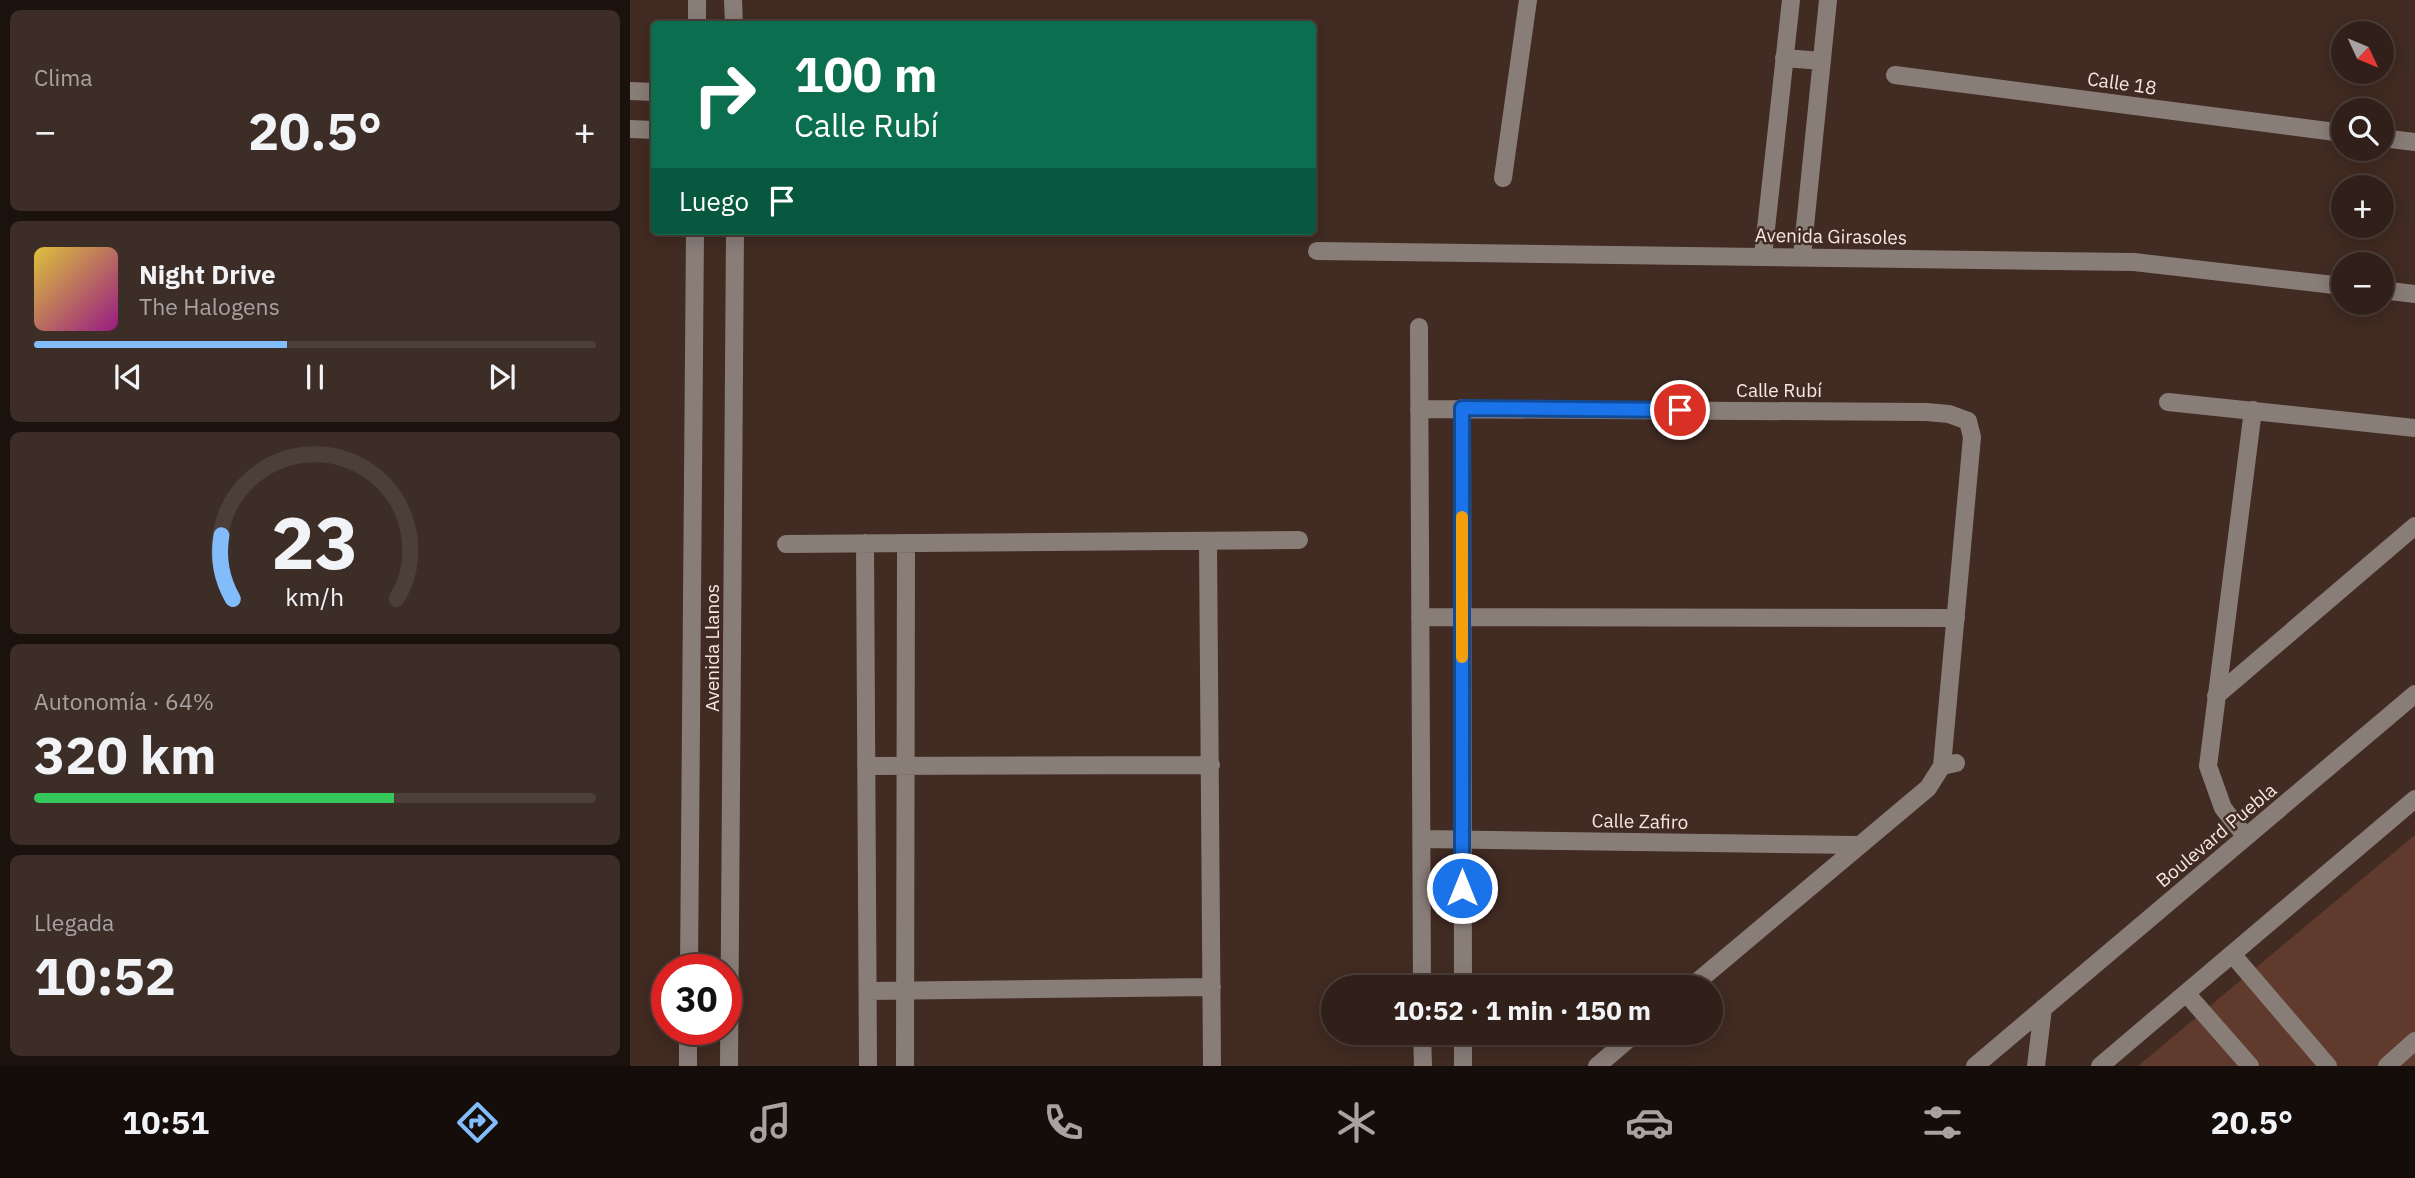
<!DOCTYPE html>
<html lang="es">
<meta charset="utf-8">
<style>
:root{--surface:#31201a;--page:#3d2d27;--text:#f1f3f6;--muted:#a8a3a2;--line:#4c3e39;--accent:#82bcfa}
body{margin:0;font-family:"IBM Plex Sans",sans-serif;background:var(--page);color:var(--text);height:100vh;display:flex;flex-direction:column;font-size:26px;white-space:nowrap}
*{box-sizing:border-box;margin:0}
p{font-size:23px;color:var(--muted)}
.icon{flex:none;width:38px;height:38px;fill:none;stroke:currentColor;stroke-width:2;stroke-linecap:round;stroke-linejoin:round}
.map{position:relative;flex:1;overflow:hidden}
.sheet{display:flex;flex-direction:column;gap:10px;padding:10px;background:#1b120e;width:630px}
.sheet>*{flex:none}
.top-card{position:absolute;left:21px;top:21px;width:665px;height:214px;border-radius:7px;box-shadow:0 4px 18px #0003,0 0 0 2px var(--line);background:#0b6e4f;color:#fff;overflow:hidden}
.needle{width:46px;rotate:134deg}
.tools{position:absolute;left:1701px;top:21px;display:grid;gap:14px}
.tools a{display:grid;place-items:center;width:63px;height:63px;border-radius:50%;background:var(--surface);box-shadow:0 4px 18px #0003,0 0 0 2px var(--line);font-size:35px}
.speed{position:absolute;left:21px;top:954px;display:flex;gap:14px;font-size:35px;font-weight:700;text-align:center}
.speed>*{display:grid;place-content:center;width:91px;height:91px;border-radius:50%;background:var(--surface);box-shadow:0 4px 18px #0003,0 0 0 2px var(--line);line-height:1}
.speed .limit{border:10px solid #d22;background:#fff;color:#111}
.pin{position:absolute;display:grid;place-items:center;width:60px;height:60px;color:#fff;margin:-30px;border:4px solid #fff;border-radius:50%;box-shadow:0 2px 7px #0007}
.me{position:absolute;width:77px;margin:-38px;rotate:0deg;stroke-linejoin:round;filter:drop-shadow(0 0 5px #0008)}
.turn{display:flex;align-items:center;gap:24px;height:147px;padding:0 28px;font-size:32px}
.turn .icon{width:91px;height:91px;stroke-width:2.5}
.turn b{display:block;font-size:49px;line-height:60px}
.then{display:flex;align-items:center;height:66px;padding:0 28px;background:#0003;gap:14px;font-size:26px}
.big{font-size:52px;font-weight:700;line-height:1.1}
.sheet .card{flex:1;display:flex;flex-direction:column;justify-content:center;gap:10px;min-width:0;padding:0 24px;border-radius:10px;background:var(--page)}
.sheet .dial{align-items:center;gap:0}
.dial svg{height:182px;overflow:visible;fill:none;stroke:var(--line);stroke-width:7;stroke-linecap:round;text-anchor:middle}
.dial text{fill:var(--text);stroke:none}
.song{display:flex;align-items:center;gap:21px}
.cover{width:84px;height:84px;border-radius:10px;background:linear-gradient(135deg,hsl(50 70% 55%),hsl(310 70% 35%))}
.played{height:7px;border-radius:4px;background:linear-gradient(90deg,var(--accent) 45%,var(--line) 45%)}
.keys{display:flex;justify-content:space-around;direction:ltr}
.heat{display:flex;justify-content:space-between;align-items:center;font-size:38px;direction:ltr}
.charge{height:10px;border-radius:5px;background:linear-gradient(90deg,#34c759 64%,var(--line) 0)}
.trip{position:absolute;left:691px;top:975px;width:402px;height:70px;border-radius:35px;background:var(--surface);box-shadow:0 4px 18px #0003,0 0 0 2px var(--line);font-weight:700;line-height:70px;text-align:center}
.dock{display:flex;height:112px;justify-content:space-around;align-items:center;background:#140d0a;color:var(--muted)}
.dock .icon{width:49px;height:49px}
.dock .selected{color:var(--accent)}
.dock b{font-size:32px;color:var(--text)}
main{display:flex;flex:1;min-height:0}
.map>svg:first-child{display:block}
.green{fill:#603a2c}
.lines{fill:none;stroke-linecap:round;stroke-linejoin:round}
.minor{stroke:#897d78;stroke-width:18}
.route-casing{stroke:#114b97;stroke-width:18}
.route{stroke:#1a73e8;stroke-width:12}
.slow{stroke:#f59e0b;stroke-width:12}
.labels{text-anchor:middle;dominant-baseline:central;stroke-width:5;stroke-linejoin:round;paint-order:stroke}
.street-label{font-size:19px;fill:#f6e7e1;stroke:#412b22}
</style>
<main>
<section class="sheet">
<div class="card"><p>Clima</p>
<div class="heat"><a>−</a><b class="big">20.5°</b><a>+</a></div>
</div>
<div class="card">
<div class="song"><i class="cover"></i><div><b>Night Drive</b><p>The Halogens</p></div></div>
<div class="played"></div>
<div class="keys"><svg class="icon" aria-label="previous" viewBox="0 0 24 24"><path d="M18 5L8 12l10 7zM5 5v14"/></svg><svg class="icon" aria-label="pause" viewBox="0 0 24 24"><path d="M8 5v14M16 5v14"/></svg><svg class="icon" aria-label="next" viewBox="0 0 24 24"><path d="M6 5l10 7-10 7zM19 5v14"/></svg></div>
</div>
<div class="card dial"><svg viewBox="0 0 100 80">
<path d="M14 69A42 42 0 1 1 86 69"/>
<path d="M14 69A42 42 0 0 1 9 41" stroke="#82bcfa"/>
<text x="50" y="56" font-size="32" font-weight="700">23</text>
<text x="50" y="72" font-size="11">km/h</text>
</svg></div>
<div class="card"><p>Autonomía · 64%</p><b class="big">320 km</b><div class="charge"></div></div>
<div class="card"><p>Llegada</p><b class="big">10:52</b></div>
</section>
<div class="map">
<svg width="1785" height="1066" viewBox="0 0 1785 1066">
<rect width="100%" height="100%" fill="#412b22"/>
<path class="green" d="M1785,835V1066H1508Z"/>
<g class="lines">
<path class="minor" d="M103,0L104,24
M67,24V0
M1154,58L1192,61
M1265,75L1713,133
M0,91L24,92
M0,129L24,130
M1752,138L1785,142
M873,178L898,0
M687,251L1504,262L1713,286
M1133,256L1161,0
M1172,256L1198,0
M1752,290L1785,294
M789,327L792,987
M1538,402L1785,428
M832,408L833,987
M789,409L1296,412L1319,414L1338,421L1342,437L1312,766
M578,541L582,1066
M235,543L238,1066
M156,544L669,540
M790,617L1326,618
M1586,696L1785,526
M236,766L581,765
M1616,837L1593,808L1578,766L1623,410
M792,839L1228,845
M1602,954L1698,1066
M59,970L65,231
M1061,987L1298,788L1312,766L1326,763
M238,991L582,987
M1556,993L1620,1066
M792,1032L793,1066
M833,1032V1066
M58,1066V1029
M99,1066L105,231
M275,1066L276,543
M967,1066L1007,1032
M1345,1066L1785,694
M1406,1066L1413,1008
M1470,1066L1785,799
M1757,1066L1785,1041"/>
</g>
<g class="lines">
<defs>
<path id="route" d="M832,888V408L1050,410"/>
</defs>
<use href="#route" class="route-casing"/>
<use href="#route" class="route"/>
<path class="slow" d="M832,517V657"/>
</g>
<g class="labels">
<g class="street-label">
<text transform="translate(1492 83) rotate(8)">Calle 18</text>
<text transform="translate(1201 236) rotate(1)">Avenida Girasoles</text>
<text x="1149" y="390">Calle Rubí</text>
<text transform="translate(82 648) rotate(-90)">Avenida Llanos</text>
<text transform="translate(1010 821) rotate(1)">Calle Zafiro</text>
<text transform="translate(1586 835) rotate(-40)">Boulevard Puebla</text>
</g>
</g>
</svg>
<div class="tools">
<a><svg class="needle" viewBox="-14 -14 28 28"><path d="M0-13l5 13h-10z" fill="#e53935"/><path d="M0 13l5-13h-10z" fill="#a8a3a2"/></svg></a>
<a><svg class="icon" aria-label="search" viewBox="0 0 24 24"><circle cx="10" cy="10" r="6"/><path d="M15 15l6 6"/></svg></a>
<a>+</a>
<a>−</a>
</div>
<div class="speed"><div class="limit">30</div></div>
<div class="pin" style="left:1050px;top:410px;background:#d93025"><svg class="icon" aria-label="arrive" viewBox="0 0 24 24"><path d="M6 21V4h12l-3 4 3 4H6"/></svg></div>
<svg class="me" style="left:832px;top:888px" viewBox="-20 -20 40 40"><circle r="17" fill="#1a73e8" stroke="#fff" stroke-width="3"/><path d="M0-11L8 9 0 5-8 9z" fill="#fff"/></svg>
<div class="trip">10:52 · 1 min · 150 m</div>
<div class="top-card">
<div class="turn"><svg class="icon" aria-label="right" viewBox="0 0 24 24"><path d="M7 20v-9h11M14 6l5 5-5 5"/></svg><div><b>100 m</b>Calle Rubí</div></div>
<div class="then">Luego<svg class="icon" aria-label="arrive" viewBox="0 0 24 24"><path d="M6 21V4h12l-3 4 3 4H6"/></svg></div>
</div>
</div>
</main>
<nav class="dock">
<b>10:51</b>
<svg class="icon selected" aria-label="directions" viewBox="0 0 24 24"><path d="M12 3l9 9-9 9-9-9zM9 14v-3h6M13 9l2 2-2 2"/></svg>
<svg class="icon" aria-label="music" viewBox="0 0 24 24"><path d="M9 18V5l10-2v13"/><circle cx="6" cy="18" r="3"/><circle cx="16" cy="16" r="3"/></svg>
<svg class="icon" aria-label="phone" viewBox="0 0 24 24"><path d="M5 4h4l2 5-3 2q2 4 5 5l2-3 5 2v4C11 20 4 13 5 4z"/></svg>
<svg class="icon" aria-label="climate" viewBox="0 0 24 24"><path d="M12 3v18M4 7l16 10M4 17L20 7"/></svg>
<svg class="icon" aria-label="car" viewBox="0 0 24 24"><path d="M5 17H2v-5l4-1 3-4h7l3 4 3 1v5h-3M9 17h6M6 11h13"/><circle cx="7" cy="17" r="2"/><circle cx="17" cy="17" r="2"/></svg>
<svg class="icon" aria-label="filters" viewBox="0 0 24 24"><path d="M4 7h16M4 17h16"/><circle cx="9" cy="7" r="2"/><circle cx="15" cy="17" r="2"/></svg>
<b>20.5°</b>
</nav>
